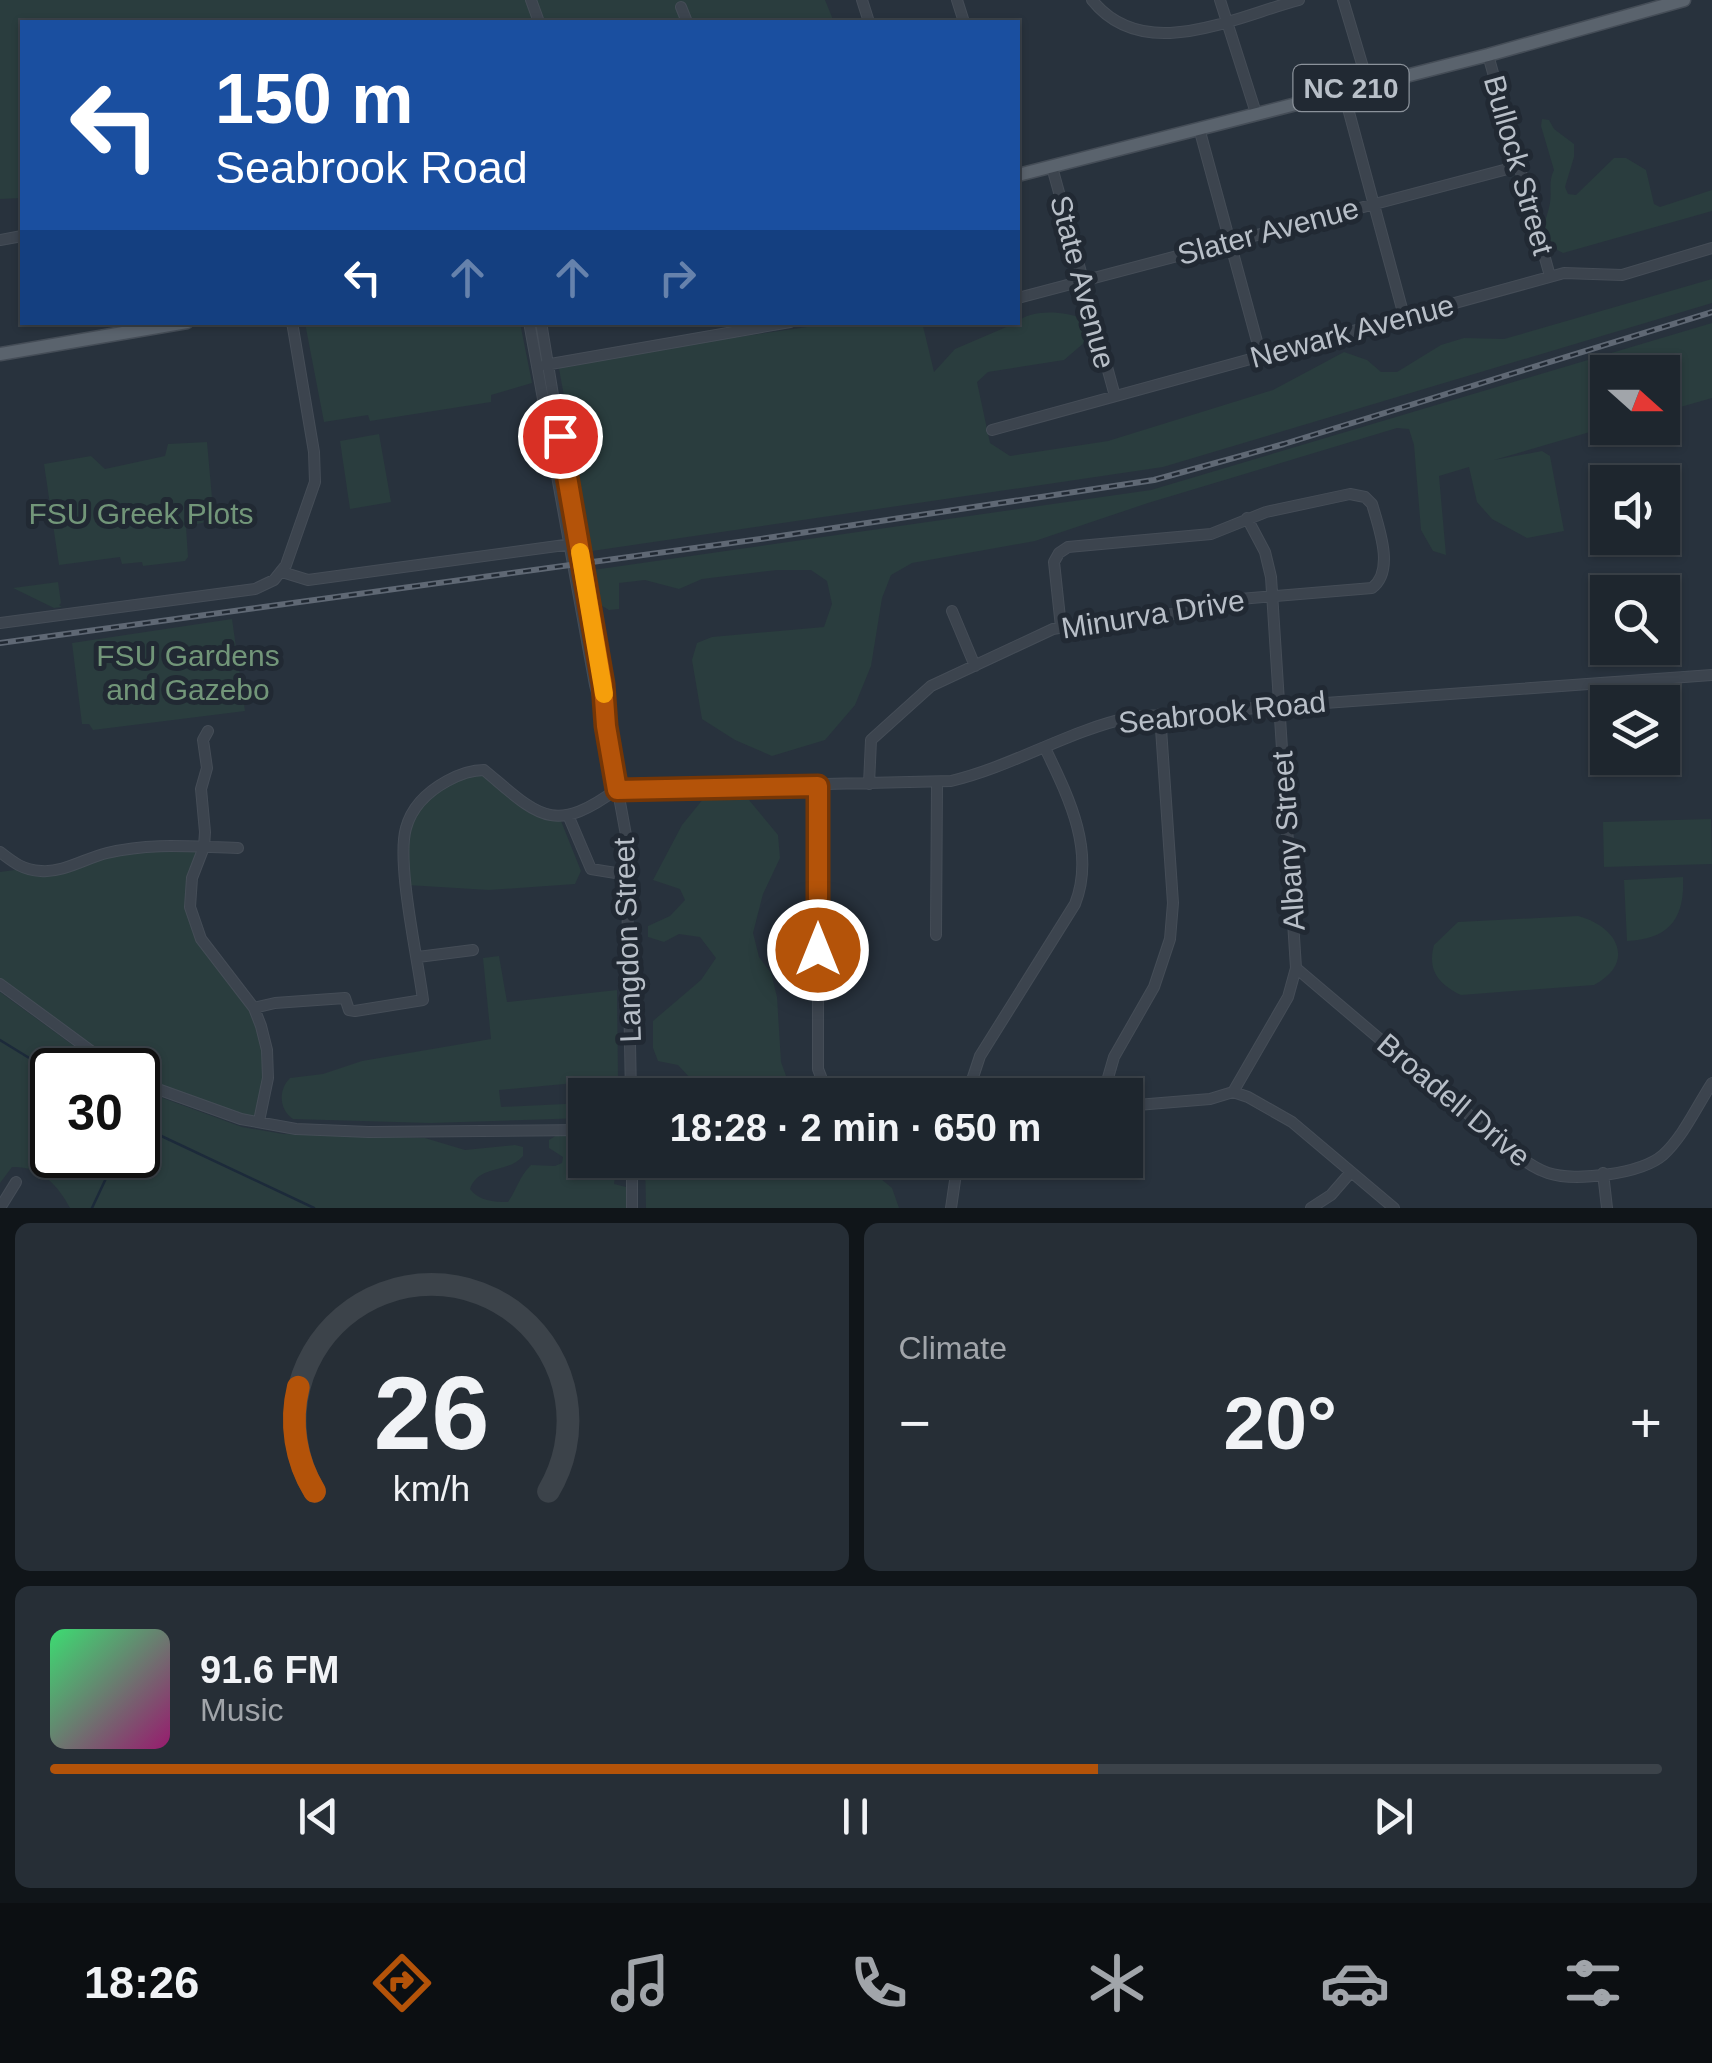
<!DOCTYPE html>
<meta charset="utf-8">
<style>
:root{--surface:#1e262e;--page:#262e36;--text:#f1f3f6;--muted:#a1a5aa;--line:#3c434a;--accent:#b45309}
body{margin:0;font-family:Arial,sans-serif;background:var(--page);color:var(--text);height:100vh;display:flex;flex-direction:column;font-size:38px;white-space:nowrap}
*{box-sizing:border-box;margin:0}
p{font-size:32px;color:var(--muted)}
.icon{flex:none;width:55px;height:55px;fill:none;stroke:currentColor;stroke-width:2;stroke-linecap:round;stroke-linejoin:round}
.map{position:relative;height:1208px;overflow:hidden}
.details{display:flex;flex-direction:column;gap:15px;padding:15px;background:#101519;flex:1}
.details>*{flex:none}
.guide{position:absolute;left:20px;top:20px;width:1000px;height:305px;border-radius:0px;box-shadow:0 2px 8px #0004,0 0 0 2px var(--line);background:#1a4fa0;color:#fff;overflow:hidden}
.needle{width:65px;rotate:111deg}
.buttons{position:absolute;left:1590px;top:355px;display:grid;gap:20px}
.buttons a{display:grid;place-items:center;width:90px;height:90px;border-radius:0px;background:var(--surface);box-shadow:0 2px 8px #0004,0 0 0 2px var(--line);font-size:50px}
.speed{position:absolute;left:30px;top:1048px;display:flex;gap:20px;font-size:50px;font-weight:700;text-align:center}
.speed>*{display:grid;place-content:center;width:130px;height:130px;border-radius:50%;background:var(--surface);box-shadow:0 2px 8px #0004,0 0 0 2px var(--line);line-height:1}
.speed .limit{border:5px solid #111;border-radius:15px;background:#fff;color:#111}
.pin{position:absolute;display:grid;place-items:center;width:85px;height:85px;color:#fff;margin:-42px;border:5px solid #fff;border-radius:50%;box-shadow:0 2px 10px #0007}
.me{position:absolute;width:110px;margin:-55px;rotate:0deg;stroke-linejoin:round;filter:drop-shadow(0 0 8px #0008)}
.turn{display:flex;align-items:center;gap:35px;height:210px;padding:0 30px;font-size:45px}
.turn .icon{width:130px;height:130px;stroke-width:2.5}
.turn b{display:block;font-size:70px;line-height:85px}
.lanes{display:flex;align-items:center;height:95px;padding:0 30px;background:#0003;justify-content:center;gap:50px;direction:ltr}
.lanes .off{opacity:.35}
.big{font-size:75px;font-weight:800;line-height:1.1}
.details .widget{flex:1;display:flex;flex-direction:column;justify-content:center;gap:15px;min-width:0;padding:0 35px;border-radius:15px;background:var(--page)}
.details .dial{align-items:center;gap:0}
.dial svg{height:260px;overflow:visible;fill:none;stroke:var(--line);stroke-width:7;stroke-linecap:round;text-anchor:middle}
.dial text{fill:var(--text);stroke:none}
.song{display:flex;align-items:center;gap:30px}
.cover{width:120px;height:120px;border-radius:15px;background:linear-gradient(135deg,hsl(140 70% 55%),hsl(320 70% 35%))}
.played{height:10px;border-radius:5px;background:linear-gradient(90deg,var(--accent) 65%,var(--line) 65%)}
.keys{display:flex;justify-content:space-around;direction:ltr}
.heat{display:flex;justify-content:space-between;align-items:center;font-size:55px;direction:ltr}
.details .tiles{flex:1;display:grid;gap:15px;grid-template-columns:1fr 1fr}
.widget:last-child{grid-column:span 2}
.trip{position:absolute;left:568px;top:1078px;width:575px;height:100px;border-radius:0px;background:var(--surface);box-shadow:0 2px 8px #0004,0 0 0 2px var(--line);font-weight:800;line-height:100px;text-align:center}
.dock{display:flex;height:160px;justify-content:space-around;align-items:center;background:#0c0f12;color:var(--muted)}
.dock .icon{width:70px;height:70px}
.dock .selected{color:var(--accent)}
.dock b{font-size:45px;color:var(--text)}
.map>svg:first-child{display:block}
.green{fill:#2a3d3e}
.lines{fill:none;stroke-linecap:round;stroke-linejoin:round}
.stream{stroke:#1c2a3a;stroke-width:2.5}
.minor-casing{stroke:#454d57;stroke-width:12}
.major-casing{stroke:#454d57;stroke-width:15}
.minor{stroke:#3c444e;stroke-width:10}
.major{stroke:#5a636d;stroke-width:12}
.rail-casing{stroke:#5f6874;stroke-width:6}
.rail{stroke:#212933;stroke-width:2.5;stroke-dasharray:8;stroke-linecap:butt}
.route-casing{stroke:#753606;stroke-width:25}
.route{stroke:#b45309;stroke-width:18}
.slow{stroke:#f59e0b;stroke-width:18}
.labels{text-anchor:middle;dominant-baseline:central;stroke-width:10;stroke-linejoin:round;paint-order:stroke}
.shield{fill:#212933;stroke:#8b929b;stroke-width:2.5}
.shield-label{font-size:28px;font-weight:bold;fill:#b8bfc8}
.street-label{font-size:30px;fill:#b8bfc8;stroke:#212933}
.park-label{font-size:30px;fill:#729679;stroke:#212933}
</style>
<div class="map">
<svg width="1712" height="1208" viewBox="0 0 1712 1208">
<rect width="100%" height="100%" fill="#28323d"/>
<path class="green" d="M0,0H825L834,22H22V198L0,199Z
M1542,119L1549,120L1554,129L1574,144V157L1565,187L1568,194L1576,195L1614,158H1626L1646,170L1654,204L1660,207L1712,190V211L1563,253C1532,237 1546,226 1550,203C1552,190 1548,182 1554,170L1541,126Z
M1712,279V303L1163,467L592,551L558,363L835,323L922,322L934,372L955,349L1018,322C1030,309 1066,311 1083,319L1085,342L1064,360L988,372L977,382L990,443L1010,456L1108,441L1273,390L1344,352L1367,360L1381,372H1397L1441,345L1464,338L1504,339Z
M305,323H520L532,383L491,395V402L370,421L368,415L324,422Z
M1712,323V398L1663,412L1662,372H1608L1607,427L1494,460L1542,451L1550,456L1564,531L1527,538L1492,519L1477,502L1469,467L1439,476L1446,555L1433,551L1421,530L1414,445L1409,429L1397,428L1148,503L1035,541L912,563L891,575L882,598L871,666L855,705L825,740L772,756L735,740L702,719L692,660L697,643L712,637L824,627L832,604L827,581L811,570H777L702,579L679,589L645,580L619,583V609L609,610L599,604L593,570L1151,490Z
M379,434L391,502L350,509L340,441Z
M207,442L214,520L186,527L188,557L185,561L143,566L142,562L122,564L120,557L59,565L44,464L91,456L105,469L165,456L168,444Z
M58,582L61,603L59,605L62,607L54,608L13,588Z
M232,619L245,711L93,730L89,724H82L72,643Z
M484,770L536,812L559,816L581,871L575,884L489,890L407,885L404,839L426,794Z
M708,793L744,794L778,835L780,858L763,894L753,933L759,957L771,973L777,997L781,1062L793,1095H682L691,1079L678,1065L658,1061L653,1048V1021L701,980L716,958L700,937L679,934L664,942L648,937V926L670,916L685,900L680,889L653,880L682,825Z
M1711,819L1712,864L1604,867L1603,822Z
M204,847L192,877L195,925L256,1012L268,1074L259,1121L138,1081V1070H117L0,984V872L22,869L47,872L108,853Z
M1683,877C1685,919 1669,939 1627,941L1624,880Z
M1578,916C1617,926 1637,962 1594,985L1461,995C1439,984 1427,971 1434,945L1458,922Z
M499,956L507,1002L617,990L618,1079L499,1090L501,1107L585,1103V1118L430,1123L293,1119C279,1110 278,1090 290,1078L323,1074L362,1061L491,1039L483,958Z
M0,992L107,1070H52V1155H138V1089L242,1127L283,1134L425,1138L465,1150L515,1145L523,1147V1156C508,1174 479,1164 470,1189C479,1201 494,1202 508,1202C517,1189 519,1177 531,1165L555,1166L562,1163L563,1157L549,1148V1140L557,1135H585V1160H617L614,1184L626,1187V1208H70C58,1185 40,1166 12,1167L0,1183Z
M645,1160H858L892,1188L899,1208H646Z"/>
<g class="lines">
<path class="stream" d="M0,1040L52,1072
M138,1125L314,1208
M92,1208L117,1155"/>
<defs>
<path id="minor" d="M531,0L539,22
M862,0L869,22
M957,0L964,22
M1092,0C1144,65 1234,17 1299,0
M1220,0L1256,113
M1343,0L1368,84
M681,7L687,22
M1488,55L1550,276
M1343,90L1404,316
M1199,128L1261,356
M1052,167L1115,396
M0,240L22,236
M1018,298L1519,166
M529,322L595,685L606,726L626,835L631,1095
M541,322L604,705
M545,365L790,322
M992,430L1564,273L1622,275L1712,248
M282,572L308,580L572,544
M952,611L975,666
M0,623L255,589L274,580L286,565L315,482L314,452L292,322
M208,731L203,740L207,768L201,789L205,832L204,847L192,878L190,907L201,939L254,1008L261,1026L267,1050L268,1078L259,1121
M869,784L871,740L931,686L1053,629L1113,618L1190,613L1240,599L1372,588C1395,571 1379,528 1372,504L1365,497L1350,494L1266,512L1211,534L1068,547L1059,553L1054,562L1061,627
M818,786V1069L828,1095
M568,815L591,869L628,875
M0,852C14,863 23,870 41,871C63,873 86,858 107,853C154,842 192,847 238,848
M936,935L937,783
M418,957L473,950
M1296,968L1514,1153C1525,1161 1535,1169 1548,1173C1575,1182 1641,1174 1663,1155C1683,1137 1697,1106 1712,1083
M0,984L117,1070
M254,1008L275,1003L345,998L349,1010L355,1011L423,1000C418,959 396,863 406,828C412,806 427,792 447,781C458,775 470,770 484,770C537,814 552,837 617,789L951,781C1014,766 1069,730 1132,717L1712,675
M138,1082L241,1119L296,1129L369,1132L585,1130
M1233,1092L1288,997L1296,968L1271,577L1265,552L1247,518
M967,1095L980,1056L1075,904C1096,851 1068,796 1045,748
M1103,1095L1114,1057L1154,987L1170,939L1173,903L1160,714
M1125,1106L1210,1099L1233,1092L1248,1097L1292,1122L1394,1208
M632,1160V1208
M1603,1173L1607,1208
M0,1208L16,1182
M951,1208L958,1160
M1311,1208L1331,1195L1351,1172"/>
<path id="major" d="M1018,175L1488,55L1684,0
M0,354L187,322"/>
</defs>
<use href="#minor" class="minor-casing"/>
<use href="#major" class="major-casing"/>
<use href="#minor" class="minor"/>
<use href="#major" class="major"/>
<defs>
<path id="rail" d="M0,643L767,538L1154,480L1284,444L1712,312"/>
</defs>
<use href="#rail" class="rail-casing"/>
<use href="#rail" class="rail"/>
</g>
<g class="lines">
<defs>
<path id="route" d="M560,436L603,684L606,726L617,790L818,786V950"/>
</defs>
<use href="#route" class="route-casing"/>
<use href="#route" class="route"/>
<path class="slow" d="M580,552L604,694"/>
</g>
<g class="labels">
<rect class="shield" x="1293.5" y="65" width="115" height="46" rx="8"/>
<g class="shield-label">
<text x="1351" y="88">NC 210</text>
</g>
<g class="street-label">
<text transform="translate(1519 165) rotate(74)">Bullock Street</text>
<text transform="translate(1268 231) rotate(-15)">Slater Avenue</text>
<text transform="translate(1083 282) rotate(75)">State Avenue</text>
<text transform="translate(1352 331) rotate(-15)">Newark Avenue</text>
<text transform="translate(1153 614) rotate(-9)">Minurva Drive</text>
<text transform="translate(1222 712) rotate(-6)">Seabrook Road</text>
<text transform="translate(1288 841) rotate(-94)">Albany Street</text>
<text transform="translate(627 940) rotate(-92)">Langdon Street</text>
<text transform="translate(1454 1100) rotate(40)">Broadell Drive</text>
</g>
<g class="park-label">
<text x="141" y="513">FSU Greek Plots</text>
<text x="188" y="655">FSU Gardens<tspan x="188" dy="34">and Gazebo</tspan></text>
</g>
</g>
</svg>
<div class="buttons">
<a><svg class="needle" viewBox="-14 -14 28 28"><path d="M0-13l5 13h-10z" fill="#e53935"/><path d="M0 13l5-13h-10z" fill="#a1a5aa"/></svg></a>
<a><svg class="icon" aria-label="sound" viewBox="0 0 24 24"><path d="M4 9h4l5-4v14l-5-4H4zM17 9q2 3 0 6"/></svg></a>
<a><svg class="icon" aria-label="search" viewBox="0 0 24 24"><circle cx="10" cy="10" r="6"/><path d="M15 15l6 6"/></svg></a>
<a><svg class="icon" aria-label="layers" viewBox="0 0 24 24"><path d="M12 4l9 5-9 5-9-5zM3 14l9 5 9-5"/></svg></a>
</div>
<div class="speed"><div class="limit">30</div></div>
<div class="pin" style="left:560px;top:436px;background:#d93025"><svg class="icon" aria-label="arrive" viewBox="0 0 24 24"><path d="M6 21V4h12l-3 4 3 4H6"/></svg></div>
<svg class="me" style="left:818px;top:950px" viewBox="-20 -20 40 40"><circle r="17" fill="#b45309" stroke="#fff" stroke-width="3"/><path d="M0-11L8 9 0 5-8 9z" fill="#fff"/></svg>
<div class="trip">18:28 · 2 min · 650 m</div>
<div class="guide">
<div class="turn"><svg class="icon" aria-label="left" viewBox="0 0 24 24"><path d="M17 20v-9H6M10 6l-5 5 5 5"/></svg><div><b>150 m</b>Seabrook Road</div></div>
<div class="lanes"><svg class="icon" aria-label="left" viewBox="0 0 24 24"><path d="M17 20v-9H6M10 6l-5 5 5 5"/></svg><svg class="icon off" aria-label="ahead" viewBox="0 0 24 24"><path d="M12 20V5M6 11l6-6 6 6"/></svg><svg class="icon off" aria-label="ahead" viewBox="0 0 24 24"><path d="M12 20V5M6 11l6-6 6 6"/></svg><svg class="icon off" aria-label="right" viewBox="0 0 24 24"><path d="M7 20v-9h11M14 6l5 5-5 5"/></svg></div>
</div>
</div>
<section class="details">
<div class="tiles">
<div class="widget dial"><svg viewBox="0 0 100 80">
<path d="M14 69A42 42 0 1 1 86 69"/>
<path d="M14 69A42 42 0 0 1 9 37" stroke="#b45309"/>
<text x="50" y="56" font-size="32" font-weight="700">26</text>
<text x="50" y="72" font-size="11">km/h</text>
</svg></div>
<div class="widget"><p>Climate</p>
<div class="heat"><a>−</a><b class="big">20°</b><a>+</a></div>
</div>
<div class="widget">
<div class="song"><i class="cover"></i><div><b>91.6 FM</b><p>Music</p></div></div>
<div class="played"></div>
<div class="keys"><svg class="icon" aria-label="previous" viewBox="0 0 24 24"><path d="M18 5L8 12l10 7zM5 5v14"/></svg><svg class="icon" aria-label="pause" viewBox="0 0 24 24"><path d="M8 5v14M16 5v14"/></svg><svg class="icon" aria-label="next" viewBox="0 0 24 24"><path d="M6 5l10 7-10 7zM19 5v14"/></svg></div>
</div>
</div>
</section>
<nav class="dock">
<b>18:26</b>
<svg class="icon selected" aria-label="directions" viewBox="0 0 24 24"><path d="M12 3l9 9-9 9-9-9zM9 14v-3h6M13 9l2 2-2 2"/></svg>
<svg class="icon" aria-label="music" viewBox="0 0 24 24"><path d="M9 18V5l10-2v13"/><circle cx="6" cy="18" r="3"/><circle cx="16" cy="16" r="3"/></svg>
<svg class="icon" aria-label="phone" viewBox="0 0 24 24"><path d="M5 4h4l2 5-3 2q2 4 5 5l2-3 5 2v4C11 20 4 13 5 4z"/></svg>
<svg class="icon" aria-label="climate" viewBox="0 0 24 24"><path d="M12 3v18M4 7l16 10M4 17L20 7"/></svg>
<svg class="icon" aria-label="car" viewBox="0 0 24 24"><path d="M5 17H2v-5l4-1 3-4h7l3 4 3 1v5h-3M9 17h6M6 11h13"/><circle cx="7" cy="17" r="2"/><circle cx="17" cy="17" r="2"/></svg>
<svg class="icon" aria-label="filters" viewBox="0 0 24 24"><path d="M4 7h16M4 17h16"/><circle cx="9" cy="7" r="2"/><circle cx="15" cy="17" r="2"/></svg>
</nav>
